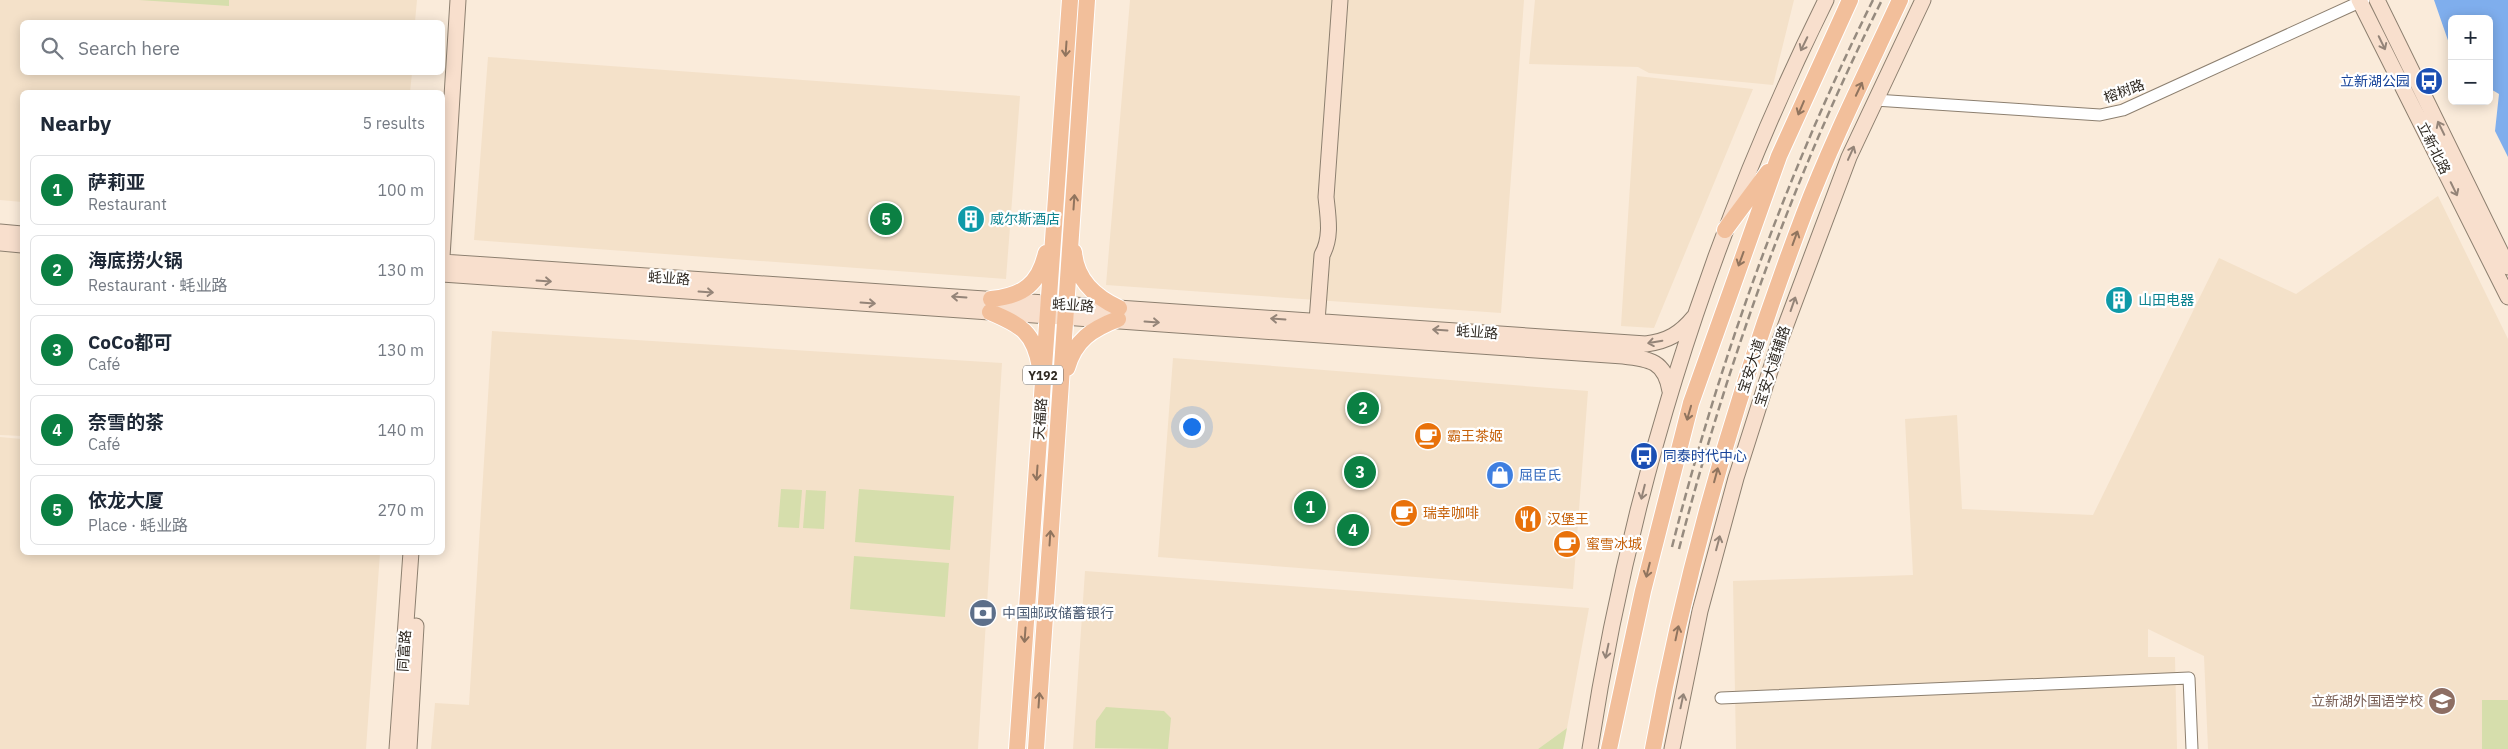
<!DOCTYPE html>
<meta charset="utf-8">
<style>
:root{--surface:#fff;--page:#f2f2f3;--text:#1f2937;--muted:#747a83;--line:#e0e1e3;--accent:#0b8043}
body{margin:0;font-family:"IBM Plex Sans","Noto Sans SC",sans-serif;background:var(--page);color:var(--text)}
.controls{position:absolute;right:15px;top:15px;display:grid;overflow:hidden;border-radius:8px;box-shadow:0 2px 12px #0003}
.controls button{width:45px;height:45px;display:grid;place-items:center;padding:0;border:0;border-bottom:1px solid var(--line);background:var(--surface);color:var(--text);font:25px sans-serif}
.you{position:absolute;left:1191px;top:426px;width:18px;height:18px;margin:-12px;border:4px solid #fff;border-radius:50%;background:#1a73e8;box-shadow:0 0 0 8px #1a73e833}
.badge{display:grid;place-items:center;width:32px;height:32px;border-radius:50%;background:var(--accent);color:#fff;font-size:16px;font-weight:700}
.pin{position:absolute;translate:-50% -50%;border:2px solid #fff;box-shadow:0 1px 5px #0006}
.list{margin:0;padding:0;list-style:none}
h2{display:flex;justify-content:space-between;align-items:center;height:65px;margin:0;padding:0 20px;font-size:21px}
h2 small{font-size:16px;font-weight:400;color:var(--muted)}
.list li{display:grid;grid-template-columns:32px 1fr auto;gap:15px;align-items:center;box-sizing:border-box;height:70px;margin:0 10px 10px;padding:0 10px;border:1px solid var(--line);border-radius:8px}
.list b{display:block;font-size:19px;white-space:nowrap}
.list p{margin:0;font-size:16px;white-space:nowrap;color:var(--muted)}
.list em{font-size:16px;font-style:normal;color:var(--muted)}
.icon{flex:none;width:28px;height:28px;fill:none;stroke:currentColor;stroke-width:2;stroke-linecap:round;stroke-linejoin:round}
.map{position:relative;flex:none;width:2508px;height:749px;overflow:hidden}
.search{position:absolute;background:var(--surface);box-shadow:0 2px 12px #0003;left:20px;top:20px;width:425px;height:55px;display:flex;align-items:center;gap:12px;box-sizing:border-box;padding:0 18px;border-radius:8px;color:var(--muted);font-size:19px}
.panel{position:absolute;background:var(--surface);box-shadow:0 2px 12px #0003;left:20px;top:90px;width:425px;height:465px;border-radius:8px}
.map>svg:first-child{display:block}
</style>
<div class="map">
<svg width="2508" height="749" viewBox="0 0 2508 749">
<rect width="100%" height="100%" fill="#faebda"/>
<path fill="#f4e1c9" d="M0 0H417L415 22H22V72L412 73 410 92H22V202L0 200Z
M1130 0H1524L1501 313 1106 285Z
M1535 0H1794L1773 85 1649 73 1638 67 1529 64Z
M488 57 1020 96 1006 279 474 240Z
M1637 76 1753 89 1654 328 1621 326Z
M2438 196 2508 339V749H2208L2204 656 2148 629V657H2175L2177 749H1736L1733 581 1913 575 1905 419 1957 415 1962 509 2093 515 2219 258 2296 294Z
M0 251 22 252V436L0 435Z
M492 331 1002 363 978 749H431L435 703 469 705Z
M1173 358 1588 391 1573 589 1158 557Z
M0 437 22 439V552L380 553 366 749H0Z
M1085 571 1589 608 1567 728 1538 749H1073Z"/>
<path fill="#d6deac" d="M139 0H229V6Z
M781 489 802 490 799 528 778 527Z
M859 489 954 496 950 550 855 542Z
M806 490 826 491 824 529 803 528Z
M854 556 949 563 945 617 850 609Z
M2482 700H2508V749H2482Z
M1106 707 1164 711 1171 718 1168 749 1095 748 1096 721Z
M1567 728 1563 749H1538Z"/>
<path fill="#7faeed" d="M2434 0H2508V157L2495 131 2499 94 2489 88V19H2452V52Z"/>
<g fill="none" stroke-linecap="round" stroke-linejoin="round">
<g stroke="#8c7f6f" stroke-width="13">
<path id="street" d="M1875 100 2100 115 2123 110 2364 0
M1721 698 2189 678 2192 749"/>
</g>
<g stroke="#8c7f6f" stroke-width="17">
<path id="secondary" d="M2359 0 2508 297
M2377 0 2508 267
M0 232 22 234
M0 243 22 245
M442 257 458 0
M442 262 1646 344C1668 341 1680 334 1694 317
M442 274 1623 356C1650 359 1665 361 1670 391
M1317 321 1322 255C1332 237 1328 217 1326 197L1340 0
M397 749 411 552
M409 749 416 626
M1590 749C1630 489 1709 236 1826 0
M1672 749 1700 611 1736 478 1778 346 1849 157 1923 0"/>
</g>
<g stroke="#fff" stroke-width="18">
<path id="primary" d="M1725 230 1768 172
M1074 252C1076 280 1095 297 1119 308
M991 299C1023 296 1039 284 1046 253
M990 312C1021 325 1034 332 1040 367
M1067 368C1075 340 1092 329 1118 319
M1017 749 1070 0
M1036 749 1087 0
M1609 749 1643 591 1691 403 1779 156 1850 0
M1653 749C1686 566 1738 388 1804 214 1832 141 1867 71 1900 0"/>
</g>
<use href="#street" stroke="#fff" stroke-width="11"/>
<use href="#secondary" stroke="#f8dfcd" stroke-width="15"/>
<use href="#primary" stroke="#f2bf9b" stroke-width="16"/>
<path stroke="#968b7f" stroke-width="2.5" stroke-dasharray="8 4" stroke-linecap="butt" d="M1672 547C1720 358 1786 175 1873 0
M1679 549C1728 360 1794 175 1882 0"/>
</g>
<defs><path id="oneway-shaft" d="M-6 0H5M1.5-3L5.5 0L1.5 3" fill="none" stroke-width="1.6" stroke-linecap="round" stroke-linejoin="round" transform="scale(1.25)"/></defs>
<g stroke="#948478">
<use href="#oneway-shaft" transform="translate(2382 43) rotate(64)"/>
<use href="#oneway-shaft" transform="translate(1804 44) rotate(116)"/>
<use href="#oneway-shaft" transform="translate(2441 128) rotate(-116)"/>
<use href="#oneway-shaft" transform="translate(1851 153) rotate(-66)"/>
<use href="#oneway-shaft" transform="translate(2454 189) rotate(64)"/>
<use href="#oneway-shaft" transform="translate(544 281) rotate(4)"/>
<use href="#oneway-shaft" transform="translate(706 292) rotate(4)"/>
<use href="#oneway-shaft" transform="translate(959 297) rotate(-176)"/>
<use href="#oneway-shaft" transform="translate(868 303) rotate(4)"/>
<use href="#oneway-shaft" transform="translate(1793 304) rotate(-71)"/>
<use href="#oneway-shaft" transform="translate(1278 319) rotate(-176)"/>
<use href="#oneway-shaft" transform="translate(1152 322) rotate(4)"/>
<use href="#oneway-shaft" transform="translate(1440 330) rotate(-176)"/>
<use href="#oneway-shaft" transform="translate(1655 342) rotate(170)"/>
<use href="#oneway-shaft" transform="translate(1643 492) rotate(104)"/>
<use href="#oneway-shaft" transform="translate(1718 543) rotate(-75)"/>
<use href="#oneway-shaft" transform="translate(1607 651) rotate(102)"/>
<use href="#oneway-shaft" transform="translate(1682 701) rotate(-78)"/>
</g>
<g stroke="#90745e">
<use href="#oneway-shaft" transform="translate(1066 49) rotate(94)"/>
<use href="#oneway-shaft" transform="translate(1859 89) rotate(-65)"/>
<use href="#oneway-shaft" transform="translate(1801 108) rotate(113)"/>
<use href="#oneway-shaft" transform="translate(1074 202) rotate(-86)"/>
<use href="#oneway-shaft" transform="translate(1795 238) rotate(-70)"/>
<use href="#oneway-shaft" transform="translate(1741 259) rotate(110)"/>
<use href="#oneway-shaft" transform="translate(1689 413) rotate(106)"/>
<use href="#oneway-shaft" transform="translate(1037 473) rotate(94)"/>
<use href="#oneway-shaft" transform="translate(1716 475) rotate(-75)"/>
<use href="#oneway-shaft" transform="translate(1050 538) rotate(-86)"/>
<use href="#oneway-shaft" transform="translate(1648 570) rotate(104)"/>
<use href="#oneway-shaft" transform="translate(1677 633) rotate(-78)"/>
<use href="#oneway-shaft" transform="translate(1025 635) rotate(94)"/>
<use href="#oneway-shaft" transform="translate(1039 700) rotate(-86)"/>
</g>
<defs>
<g id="bus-disc" transform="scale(1.4375)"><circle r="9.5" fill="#1a4fb4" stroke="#fff"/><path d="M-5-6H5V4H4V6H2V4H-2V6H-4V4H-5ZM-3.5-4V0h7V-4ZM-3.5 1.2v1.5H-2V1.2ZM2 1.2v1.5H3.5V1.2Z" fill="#fff"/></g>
<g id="building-disc" transform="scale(1.4375)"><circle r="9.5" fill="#0f9aa8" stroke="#fff"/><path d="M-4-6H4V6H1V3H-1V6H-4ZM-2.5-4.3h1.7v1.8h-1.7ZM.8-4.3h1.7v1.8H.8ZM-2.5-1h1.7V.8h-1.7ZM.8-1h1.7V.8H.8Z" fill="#fff"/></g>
<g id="cafe-disc" transform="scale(1.4375)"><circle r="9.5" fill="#e8710a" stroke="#fff"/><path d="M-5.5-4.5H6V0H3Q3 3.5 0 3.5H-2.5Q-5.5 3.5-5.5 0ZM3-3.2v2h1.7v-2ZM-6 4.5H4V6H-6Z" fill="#fff"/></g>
<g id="shop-disc" transform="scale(1.4375)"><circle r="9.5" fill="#3f7fe0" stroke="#fff"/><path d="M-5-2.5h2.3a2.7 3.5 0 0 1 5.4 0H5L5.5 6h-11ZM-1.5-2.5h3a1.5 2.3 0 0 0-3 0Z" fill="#fff"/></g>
<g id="restaurant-disc" transform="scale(1.4375)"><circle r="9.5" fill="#e8710a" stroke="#fff"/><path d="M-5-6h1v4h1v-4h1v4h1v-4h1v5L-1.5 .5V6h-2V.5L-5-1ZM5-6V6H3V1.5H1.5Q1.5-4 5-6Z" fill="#fff"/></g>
<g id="bank-disc" transform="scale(1.4375)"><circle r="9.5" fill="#5c6f8a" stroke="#fff"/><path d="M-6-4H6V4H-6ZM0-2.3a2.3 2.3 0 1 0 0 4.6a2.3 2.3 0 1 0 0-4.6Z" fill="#fff"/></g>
<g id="school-disc" transform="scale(1.4375)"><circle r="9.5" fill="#8d6e63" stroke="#fff"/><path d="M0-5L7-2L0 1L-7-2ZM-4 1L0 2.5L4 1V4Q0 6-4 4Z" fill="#fff"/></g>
</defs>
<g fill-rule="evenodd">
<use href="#bus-disc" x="2429" y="81"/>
<use href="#building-disc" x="971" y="219"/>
<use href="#building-disc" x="2119" y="300"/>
<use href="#cafe-disc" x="1428" y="436"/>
<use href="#bus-disc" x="1644" y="456"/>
<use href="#shop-disc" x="1500" y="475"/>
<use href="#cafe-disc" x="1404" y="513"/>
<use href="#restaurant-disc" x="1528" y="519"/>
<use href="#cafe-disc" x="1567" y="544"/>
<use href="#bank-disc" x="983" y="613"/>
<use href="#school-disc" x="2442" y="701"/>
</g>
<g text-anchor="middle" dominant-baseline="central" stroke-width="4.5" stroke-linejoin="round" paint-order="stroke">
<rect fill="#fff" stroke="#6d6964" stroke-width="1" x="1023" y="365.5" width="40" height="19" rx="4"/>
<g font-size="12" font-weight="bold" fill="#2f2922">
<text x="1043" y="375">Y192</text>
</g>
<g font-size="14" fill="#164399" stroke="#fff" text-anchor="end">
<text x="2410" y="81">立新湖公园</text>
<text x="1663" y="456" text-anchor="start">同泰时代中心</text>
</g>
<g font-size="14" fill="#2f2922" stroke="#fff">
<text transform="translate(2124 91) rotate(-20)">榕树路</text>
<text transform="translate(2434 148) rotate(64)">立新北路</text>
<text transform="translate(669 278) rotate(4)">蚝业路</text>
<text transform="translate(1073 305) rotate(4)">蚝业路</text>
<text transform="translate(1477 332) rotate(4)">蚝业路</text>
<text transform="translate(1751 366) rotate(-72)">宝安大道</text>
<text transform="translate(1772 366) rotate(-72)">宝安大道辅路</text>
<text transform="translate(1040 419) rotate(-86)">天福路</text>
<text transform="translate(404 651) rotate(-86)">同富路</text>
</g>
<g font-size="14" fill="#0d838f" stroke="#fff" text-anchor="start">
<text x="990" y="219">威尔斯酒店</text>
<text x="2138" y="300">山田电器</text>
</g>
<g font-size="14" fill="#c56008" stroke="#fff" text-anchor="start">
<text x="1447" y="436">霸王茶姬</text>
<text x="1423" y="513">瑞幸咖啡</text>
<text x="1547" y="519">汉堡王</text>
<text x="1586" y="544">蜜雪冰城</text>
</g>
<g font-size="14" fill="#366cbe" stroke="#fff" text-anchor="start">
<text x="1519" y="475">屈臣氏</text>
</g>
<g font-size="14" fill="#4e5e75" stroke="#fff" text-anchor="start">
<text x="1002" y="613">中国邮政储蓄银行</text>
</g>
<g font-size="14" fill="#785e54" stroke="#fff" text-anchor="end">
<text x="2423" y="701">立新湖外国语学校</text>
</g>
</g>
</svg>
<div class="controls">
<button>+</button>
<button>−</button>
</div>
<div class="you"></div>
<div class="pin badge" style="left:1310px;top:507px">1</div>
<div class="pin badge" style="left:1363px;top:408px">2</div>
<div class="pin badge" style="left:1360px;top:472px">3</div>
<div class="pin badge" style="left:1353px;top:530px">4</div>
<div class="pin badge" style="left:886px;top:219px">5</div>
<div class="search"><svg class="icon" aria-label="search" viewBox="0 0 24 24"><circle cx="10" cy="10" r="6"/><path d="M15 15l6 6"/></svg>Search here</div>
<section class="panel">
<h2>Nearby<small>5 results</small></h2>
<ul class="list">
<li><span class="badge">1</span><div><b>萨莉亚</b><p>Restaurant</p></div><em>100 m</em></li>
<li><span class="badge">2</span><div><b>海底捞火锅</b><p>Restaurant · 蚝业路</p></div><em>130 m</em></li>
<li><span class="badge">3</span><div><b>CoCo都可</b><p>Café</p></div><em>130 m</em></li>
<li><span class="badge">4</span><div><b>奈雪的茶</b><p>Café</p></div><em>140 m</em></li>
<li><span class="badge">5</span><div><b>依龙大厦</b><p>Place · 蚝业路</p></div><em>270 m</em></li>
</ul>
</section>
</div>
